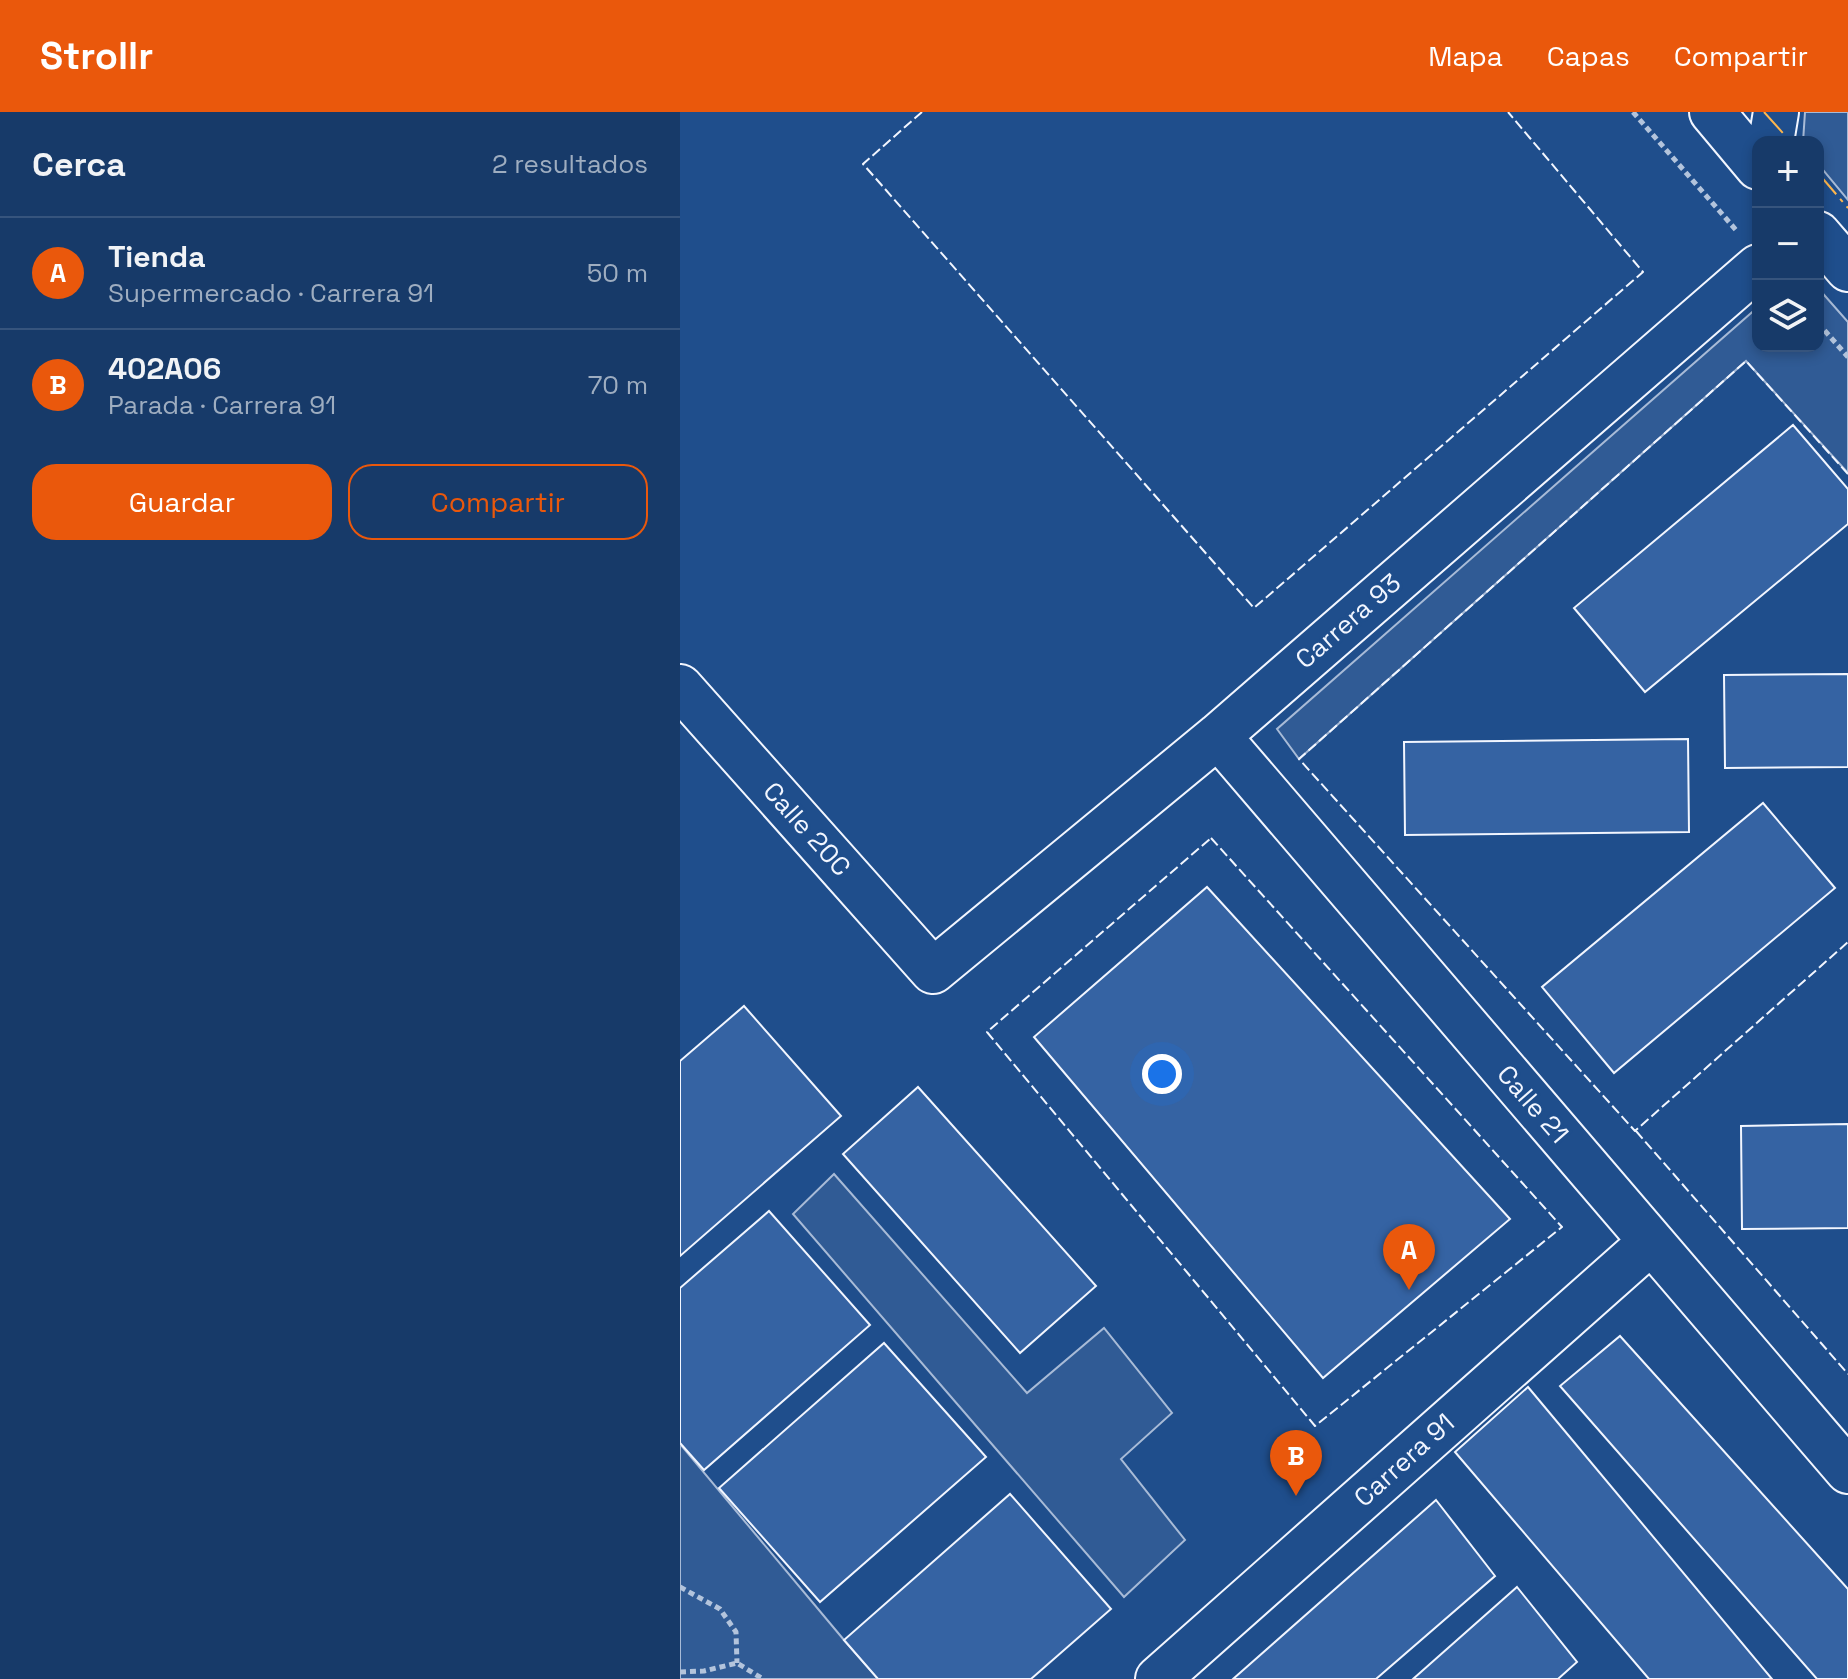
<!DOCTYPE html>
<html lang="es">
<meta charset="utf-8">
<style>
:root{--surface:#173a69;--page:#20416f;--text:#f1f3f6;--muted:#9eadc0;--line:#36547d;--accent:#ea580c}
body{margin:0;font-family:"Space Grotesk",sans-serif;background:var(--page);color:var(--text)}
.controls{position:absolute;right:24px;top:24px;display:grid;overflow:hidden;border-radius:16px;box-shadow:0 4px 12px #0003}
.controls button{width:72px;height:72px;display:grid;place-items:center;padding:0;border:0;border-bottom:2px solid var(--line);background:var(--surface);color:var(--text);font:40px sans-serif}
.you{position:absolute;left:482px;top:962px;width:28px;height:28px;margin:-20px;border:6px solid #fff;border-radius:50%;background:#1a73e8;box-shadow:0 0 0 12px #1a73e833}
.badge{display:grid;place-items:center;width:52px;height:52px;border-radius:50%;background:var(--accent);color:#fff;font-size:26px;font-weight:700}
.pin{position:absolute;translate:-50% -66px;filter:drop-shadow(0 2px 4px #0008)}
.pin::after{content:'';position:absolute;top:42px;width:28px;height:24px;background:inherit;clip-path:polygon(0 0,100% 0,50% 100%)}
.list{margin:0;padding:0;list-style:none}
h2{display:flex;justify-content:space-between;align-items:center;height:104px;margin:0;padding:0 32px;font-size:34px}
h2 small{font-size:26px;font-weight:400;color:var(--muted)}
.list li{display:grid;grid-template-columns:52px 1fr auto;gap:24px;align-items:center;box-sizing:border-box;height:112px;padding:0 32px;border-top:2px solid var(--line)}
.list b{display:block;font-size:30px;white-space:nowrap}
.list p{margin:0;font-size:26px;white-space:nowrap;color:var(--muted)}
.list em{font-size:26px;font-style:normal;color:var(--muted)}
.actions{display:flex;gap:16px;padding:24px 32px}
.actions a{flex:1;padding:18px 0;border:2px solid var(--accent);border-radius:24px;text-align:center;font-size:28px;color:var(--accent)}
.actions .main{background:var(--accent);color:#fff}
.icon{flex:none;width:44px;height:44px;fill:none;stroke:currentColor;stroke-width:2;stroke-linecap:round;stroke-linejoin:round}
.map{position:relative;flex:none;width:1168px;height:1567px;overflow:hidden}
header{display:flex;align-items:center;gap:48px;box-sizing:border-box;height:112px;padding:0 40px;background:var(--accent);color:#fff}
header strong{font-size:38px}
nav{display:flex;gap:44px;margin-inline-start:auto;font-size:28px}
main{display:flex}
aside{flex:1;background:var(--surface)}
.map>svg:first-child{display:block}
</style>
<header>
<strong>Strollr</strong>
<nav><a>Mapa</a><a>Capas</a><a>Compartir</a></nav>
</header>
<main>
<aside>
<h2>Cerca<small>2 resultados</small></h2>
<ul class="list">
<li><span class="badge">A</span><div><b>Tienda</b><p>Supermercado · Carrera 91</p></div><em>50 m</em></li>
<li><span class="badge">B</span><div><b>402A06</b><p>Parada · Carrera 91</p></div><em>70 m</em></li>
</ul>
<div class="actions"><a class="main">Guardar</a><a>Compartir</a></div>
</aside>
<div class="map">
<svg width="1168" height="1567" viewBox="0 0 1168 1567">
<rect width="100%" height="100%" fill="#1f4e8c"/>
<path fill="#305b95" stroke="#a8bbd7" stroke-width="2" d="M1125 0H1168V88L1138 52V30H1123Z
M1138 176 1168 210V361L1066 249 619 647 597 617 1078 195V234H1138Z
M154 1062 347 1281 424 1216 492 1301 441 1347 505 1428 444 1485 113 1102Z
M0 1332 164 1528 198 1567H0Z"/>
<path fill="#3563a3" stroke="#f2f6ff" stroke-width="2" d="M1113 313 1168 377V412L965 580 894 496Z
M1168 562V655L1045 656 1044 563Z
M1008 627 1009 720 725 723 724 630Z
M1083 691 1155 776 934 961 862 875Z
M527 775 830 1107 643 1266 354 925Z
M64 894 161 1004 0 1144V949Z
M238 975 416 1174 340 1241 163 1042Z
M1168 1012V1116L1062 1117 1061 1014Z
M89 1099 190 1213 24 1358 0 1331V1176Z
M940 1224 1168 1477V1567H1137L880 1274Z
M204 1231 306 1345 140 1490 39 1376Z
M848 1275 1092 1567H969L775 1340Z
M330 1382 431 1497 351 1567H198L164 1528Z
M756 1388 815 1464 696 1567H553Z
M837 1475 897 1550 878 1567H733Z"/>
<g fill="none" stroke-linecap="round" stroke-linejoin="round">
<g stroke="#f2f6ff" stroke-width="48">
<path id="minor" d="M0 575 253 859 538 624 1078 155
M538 624 1168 1359
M478 1567 971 1130"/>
</g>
<g stroke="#f2f6ff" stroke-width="48">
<path id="major" d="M1032 0 1078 55
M1091 30 1096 0
M1138 122 1168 157"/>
</g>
<path stroke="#b3c4dc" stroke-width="5" stroke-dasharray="6 4" stroke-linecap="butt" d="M953 0 1056 118
M1138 211 1168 245
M0 1475 40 1497 56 1520 57 1551
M0 1560 24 1559 57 1551 83 1567"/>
<use href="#minor" stroke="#1f4e8c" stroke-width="44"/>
<use href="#major" stroke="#1f4e8c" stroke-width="44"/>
<path stroke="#f2f6ff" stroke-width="2" stroke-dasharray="10 4" stroke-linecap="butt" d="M242 0 183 52 574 496 963 160 828 0
M1168 362 1066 249 619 647 955 1019 1168 830
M531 726 882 1115 635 1314 307 920Z
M956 1019 1168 1262"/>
<path stroke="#ffb74d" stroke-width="2" stroke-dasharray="28 6 4 6" stroke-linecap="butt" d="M1084 0 1111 30
M1138 61 1168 96"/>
</g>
<g text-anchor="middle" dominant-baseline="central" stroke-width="6" stroke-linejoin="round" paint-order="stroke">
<g font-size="26" fill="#f2f6ff" stroke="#1f4e8c">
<text transform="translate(668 509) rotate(-41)">Carrera 93</text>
<text transform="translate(127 717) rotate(48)">Calle 20C</text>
<text transform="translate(853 992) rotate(49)">Calle 21</text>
<text transform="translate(724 1348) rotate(-42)">Carrera 91</text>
</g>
</g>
</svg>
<div class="controls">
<button>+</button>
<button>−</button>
<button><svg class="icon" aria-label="layers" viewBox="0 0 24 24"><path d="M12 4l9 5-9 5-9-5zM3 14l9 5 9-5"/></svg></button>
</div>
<div class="you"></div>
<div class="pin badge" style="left:729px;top:1178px">A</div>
<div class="pin badge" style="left:616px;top:1384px">B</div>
</div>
</main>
